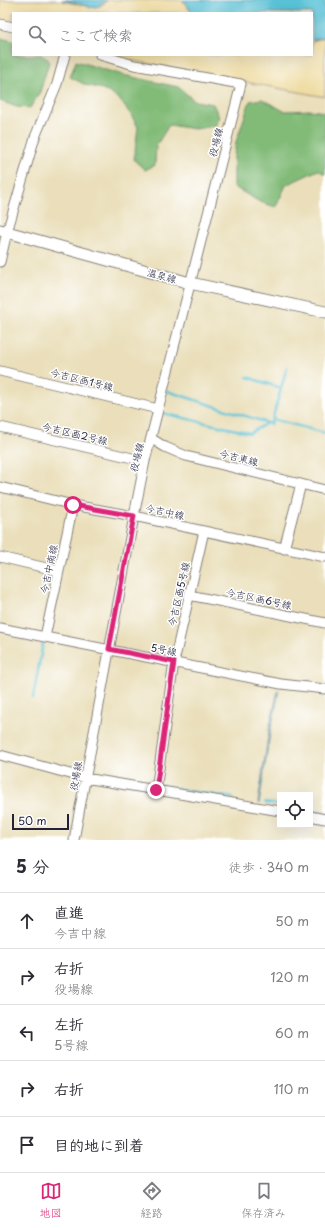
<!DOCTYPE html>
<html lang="ja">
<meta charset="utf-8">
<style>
:root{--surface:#fff;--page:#f7f7f7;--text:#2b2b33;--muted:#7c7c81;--line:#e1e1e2;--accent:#db2777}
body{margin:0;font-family:"Playpen Sans","Klee One",sans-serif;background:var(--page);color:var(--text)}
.controls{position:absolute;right:12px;bottom:12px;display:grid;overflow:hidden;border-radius:0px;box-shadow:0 4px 16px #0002}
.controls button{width:36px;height:36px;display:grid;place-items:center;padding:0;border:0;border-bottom:1px solid var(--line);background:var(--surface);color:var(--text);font:20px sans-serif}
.scale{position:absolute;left:12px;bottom:10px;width:57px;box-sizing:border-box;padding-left:4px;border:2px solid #22223b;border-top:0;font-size:11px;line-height:14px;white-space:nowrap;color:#22223b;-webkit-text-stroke:3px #fff;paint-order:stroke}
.stop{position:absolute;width:12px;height:12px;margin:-9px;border:3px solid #db2777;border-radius:50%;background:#fff}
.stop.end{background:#db2777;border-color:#fff;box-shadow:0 1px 4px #0008}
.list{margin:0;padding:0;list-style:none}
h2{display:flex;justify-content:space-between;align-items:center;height:52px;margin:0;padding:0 16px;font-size:17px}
h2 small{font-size:13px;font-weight:400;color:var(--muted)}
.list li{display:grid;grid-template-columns:26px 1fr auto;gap:12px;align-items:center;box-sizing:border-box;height:56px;padding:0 16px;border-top:1px solid var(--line)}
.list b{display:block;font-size:15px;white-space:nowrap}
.list p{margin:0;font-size:13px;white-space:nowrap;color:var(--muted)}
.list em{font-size:13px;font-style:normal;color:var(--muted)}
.icon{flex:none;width:22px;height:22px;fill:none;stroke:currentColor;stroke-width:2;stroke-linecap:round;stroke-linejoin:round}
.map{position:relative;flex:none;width:325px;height:840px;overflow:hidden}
.search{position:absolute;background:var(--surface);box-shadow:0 4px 16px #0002;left:12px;right:12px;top:12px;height:44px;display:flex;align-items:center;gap:10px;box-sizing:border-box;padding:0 14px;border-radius:0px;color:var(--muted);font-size:15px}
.sheet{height:332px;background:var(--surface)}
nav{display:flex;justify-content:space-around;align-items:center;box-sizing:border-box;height:56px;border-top:1px solid var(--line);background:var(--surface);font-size:11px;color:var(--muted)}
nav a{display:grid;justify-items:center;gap:2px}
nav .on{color:var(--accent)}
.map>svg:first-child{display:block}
</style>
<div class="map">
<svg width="325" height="840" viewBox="0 0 325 840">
<rect width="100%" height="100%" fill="#fff"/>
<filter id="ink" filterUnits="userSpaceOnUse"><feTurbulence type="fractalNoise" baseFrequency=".025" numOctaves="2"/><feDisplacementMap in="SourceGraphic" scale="8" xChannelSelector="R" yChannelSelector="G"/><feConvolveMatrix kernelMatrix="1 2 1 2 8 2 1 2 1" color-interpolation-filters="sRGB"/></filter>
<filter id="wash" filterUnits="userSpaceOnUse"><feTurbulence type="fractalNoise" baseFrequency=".012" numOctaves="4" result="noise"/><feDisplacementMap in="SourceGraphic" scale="16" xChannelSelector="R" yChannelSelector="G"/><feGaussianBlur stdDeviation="0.9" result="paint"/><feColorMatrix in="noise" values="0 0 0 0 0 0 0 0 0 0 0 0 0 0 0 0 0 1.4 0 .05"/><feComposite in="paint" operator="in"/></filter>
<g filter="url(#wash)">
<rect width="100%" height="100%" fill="#eadfba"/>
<path fill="#82bb78" stroke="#526e5a" d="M0 38 13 41V55H41L48 59 49 62 40 92 30 108 17 107 0 101Z
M76 61 123 75 178 87 195 101 213 104 219 117 215 126 195 129 169 125 156 146 155 165 145 170 134 160 138 127 131 115 119 99 103 89 86 85 70 77Z
M262 99 284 111 311 110 325 112V174L318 170 286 185 276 207 260 202 234 187V156L236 142 250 101Z"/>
<path fill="#eeda9e" stroke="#887e6c" d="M0 0H57L89 7V8L101 6 108 0H182L192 13H13V24L0 21Z
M325 38V97L129 60 108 55H312V41Z"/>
<path fill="#5ac2d6" stroke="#3e7288" d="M62 0H107L98 6 89 8V6Z
M183 0H325V37L312 40V13H193Z
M278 690 279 691 270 733 259 804 258 803 269 731Z"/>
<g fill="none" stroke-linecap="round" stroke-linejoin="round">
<path stroke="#5ac2d6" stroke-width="2.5" d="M247 377 281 388
M167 391 271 424 287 367
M162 413 250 433 267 423
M272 419 325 433
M33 698 43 643
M160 786 233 798
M265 803 280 805
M310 811 325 813
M120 839 124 840"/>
</g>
</g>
<g filter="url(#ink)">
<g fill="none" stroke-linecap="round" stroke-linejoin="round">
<g stroke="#86807a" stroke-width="11">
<path id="minor" d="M0 24 13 27
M0 262 7 232 35 137 57 84 65 55
M0 371 158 409
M0 427 145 461
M152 439 165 447 186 456 325 490
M0 487 73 505 134 516 325 557
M284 549 301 484
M0 557 59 571
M189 595 325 623
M0 628 281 684 325 689
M45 637 73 505
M0 755 85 778 280 811
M156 790 174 662 204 531
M310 816 325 819
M74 840 134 516 145 461 241 84 134 65 100 55"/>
</g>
<g stroke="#86807a" stroke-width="13">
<path id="tertiary" d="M0 230 190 283 325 312"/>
</g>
<use href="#minor" stroke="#fff" stroke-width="9"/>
<use href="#tertiary" stroke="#fff" stroke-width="11"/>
</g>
</g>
<g fill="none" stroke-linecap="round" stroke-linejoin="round" filter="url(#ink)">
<path stroke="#db2777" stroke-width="5" d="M73 505 134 516 109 649 174 662 156 790"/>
</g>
<g text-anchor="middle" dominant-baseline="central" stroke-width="3" stroke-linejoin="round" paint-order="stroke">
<g font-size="10" fill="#22223b" stroke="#fff">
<text transform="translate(215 142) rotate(-76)">役場線</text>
<text transform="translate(162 275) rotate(15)">温泉線</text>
<text transform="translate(82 379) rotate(14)">今吉区画1号線</text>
<text transform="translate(75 433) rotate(13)">今吉区画2号線</text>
<text transform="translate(136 457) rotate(-76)">役場線</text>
<text transform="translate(239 457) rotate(14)">今吉東線</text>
<text transform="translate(165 511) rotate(12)">今吉中線</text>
<text transform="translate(48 569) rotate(-78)">今吉中南線</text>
<text transform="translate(178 594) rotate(-77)">今吉区画5号線</text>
<text transform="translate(259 598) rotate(12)">今吉区画6号線</text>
<text transform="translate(164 649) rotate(11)">5号線</text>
<text transform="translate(75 776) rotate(-80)">役場線</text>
</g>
</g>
</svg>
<div class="controls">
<button><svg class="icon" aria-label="locate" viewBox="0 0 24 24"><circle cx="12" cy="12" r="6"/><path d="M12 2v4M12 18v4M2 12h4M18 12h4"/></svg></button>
</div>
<div class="scale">50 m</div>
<div class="stop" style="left:73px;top:505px"></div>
<div class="stop end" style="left:156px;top:790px"></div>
<div class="search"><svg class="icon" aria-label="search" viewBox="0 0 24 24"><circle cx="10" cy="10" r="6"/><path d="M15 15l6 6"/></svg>ここで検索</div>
</div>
<section class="sheet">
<h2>5 分<small>徒歩 · 340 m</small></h2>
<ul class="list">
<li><svg class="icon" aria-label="ahead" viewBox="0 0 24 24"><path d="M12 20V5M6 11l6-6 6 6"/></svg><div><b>直進</b><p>今吉中線</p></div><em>50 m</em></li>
<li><svg class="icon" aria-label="right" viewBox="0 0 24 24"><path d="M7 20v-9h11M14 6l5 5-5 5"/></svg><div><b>右折</b><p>役場線</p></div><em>120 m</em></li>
<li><svg class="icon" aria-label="left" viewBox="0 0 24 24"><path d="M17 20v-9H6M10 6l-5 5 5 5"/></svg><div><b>左折</b><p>5号線</p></div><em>60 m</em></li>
<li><svg class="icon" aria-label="right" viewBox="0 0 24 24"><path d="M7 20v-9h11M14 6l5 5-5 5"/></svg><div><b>右折</b></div><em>110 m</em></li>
<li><svg class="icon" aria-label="arrive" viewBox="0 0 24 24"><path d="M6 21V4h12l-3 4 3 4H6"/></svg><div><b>目的地に到着</b></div></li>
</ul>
</section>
<nav>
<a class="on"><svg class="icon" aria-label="map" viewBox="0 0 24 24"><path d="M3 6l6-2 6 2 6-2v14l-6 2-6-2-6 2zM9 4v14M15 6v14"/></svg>地図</a>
<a><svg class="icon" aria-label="directions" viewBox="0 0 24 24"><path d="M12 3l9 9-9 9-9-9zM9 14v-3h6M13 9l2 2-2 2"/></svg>経路</a>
<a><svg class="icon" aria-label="saved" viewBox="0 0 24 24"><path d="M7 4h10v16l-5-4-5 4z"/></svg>保存済み</a>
</nav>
